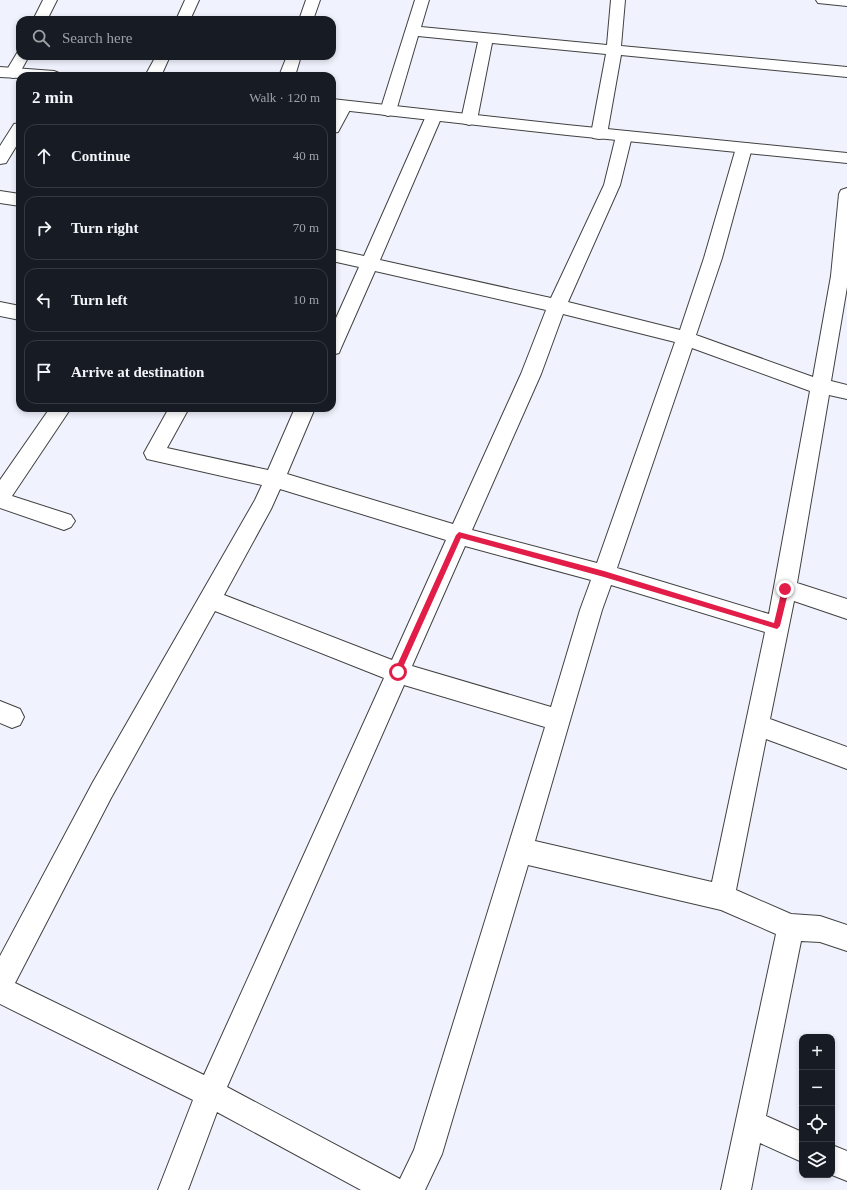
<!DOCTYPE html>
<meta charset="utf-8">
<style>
:root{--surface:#171b24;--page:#20242c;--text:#f1f3f6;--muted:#9ea1a6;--line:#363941}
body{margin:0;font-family:Georgia,serif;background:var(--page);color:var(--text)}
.controls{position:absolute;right:12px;bottom:12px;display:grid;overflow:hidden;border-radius:8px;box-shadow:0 2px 6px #0003}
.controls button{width:36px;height:36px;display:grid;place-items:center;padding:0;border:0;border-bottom:1px solid var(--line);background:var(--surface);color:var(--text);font:20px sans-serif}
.stop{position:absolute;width:12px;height:12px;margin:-9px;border:3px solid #e11d48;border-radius:50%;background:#fff}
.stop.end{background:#e11d48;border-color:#fff;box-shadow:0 1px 4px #0008}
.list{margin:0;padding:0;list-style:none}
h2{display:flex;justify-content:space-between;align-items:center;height:52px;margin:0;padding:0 16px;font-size:17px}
h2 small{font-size:13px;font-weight:400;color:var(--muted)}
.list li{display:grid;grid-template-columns:26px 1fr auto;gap:12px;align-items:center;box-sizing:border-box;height:64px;margin:0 8px 8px;padding:0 8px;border:1px solid var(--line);border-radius:12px}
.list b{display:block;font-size:15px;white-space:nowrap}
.list em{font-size:13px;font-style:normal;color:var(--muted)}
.icon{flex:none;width:22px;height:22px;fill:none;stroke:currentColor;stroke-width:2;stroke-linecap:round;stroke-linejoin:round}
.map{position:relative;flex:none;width:847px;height:1190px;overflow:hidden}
.search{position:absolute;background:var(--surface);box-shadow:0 2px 6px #0003;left:16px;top:16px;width:320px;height:44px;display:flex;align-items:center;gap:10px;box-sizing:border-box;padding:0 14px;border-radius:12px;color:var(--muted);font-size:15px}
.panel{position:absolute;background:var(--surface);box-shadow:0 2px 6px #0003;left:16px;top:72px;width:320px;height:340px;border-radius:12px}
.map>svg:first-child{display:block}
</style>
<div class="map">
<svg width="847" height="1190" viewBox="0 0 847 1190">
<rect width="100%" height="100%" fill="#f0f3fe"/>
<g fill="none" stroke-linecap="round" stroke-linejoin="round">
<g stroke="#414141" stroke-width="2">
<path id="minor" d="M43 0H57L47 20H33Z
M185 0H199L190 20H176Z
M306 0H320L313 20H299Z
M415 0H429L421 27 607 45 611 0H625L621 46 847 67V77L621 55 607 134 605 138 599 139 593 138 591 134 606 54 492 43 477 120 475 123 469 125 463 123 461 120 478 42 418 36 396 111 394 114 388 116 382 114 380 111Z
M816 0H847V6L818 3Z
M20 52V56H29L18 76 13 78 8 76 5 73 17 53Z
M156 56H170L161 76H145Z
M287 56H301L295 76H279Z
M344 101 350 103 352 106 338 132 332 133V114L338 103Z
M434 111 440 113 442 116 380 260 551 298 604 185 616 136 618 132 624 131 630 132 632 136 620 185 568 302 680 330 704 258 736 148 738 144 744 143 750 144 752 148 722 258 696 335 813 377 831 276 839 194 841 190 847 188V287L831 381 847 385V399L829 395 797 583 847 599V619L794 601 770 719 847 747V769L766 739 736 890 791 914 820 916 847 925V951L820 942 801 941 766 1116 802 1132V1162L760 1143 751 1190H721L776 934 721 910 528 865 442 1154 425 1190H361L217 1112 188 1190H158L193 1100 0 1004V956L93 782 255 500 262 485 147 459 144 453 169 408H189L167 448 268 470 295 408H315L287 474 453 524 521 374 546 310 375 271 341 348 339 353 332 355V327L359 267 332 261V249L364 256 426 116 428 113ZM563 314 675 342 597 563 472 530 541 374ZM692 348 810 391 769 614 617 568ZM280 489 446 540 392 660 224 595 271 509ZM465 546 591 580 580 610 551 707 412 666ZM611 585 765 632 712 882 535 841 602 610ZM215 611 384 678 204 1075 15 983 111 798ZM404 685 545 727 414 1150 400 1179 227 1087Z
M20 123V140L6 163 0 164V146L14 124Z
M0 191 20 194V206L0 203Z
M0 302 20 306V320L0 316Z
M50 408H71L12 496 71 515 75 521 71 527 64 530 0 508V480Z
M0 701 20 709 24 717 20 725 12 728 0 723Z
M832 1145 847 1151V1181L832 1175Z"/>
</g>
<g stroke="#414141" stroke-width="2">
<path id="tertiary" d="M0 67 54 71 59 73 62 76H20V78L0 77Z
M332 99 567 125 847 153V163L567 135 332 109Z"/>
</g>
<use href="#minor" fill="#fff" fill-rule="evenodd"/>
<use href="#tertiary" fill="#fff" fill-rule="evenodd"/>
</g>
<path fill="#e11d48" d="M459 532 604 571 774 623 782 589 785 586 789 589 780 626 777 629 604 577 461 538 400 674H395L394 672 456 535Z"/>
</svg>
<div class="controls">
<button>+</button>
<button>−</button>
<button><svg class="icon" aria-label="locate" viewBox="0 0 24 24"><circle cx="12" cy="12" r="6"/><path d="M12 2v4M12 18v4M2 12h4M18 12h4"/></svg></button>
<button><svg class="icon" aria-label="layers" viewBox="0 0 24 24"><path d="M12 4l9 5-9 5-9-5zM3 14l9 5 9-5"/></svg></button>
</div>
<div class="stop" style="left:398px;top:672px"></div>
<div class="stop end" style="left:785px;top:589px"></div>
<div class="search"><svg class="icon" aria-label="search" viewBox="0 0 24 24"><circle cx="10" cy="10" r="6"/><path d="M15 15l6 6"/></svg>Search here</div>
<section class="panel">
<h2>2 min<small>Walk · 120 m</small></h2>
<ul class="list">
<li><svg class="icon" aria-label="ahead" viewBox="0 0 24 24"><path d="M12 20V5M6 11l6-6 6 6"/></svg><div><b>Continue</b></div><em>40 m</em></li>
<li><svg class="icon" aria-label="right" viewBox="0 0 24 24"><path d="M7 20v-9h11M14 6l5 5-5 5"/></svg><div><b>Turn right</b></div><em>70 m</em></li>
<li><svg class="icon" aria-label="left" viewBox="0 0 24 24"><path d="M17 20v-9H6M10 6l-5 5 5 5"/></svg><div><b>Turn left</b></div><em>10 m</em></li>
<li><svg class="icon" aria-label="arrive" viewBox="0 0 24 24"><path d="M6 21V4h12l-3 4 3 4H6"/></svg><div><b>Arrive at destination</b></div></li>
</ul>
</section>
</div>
